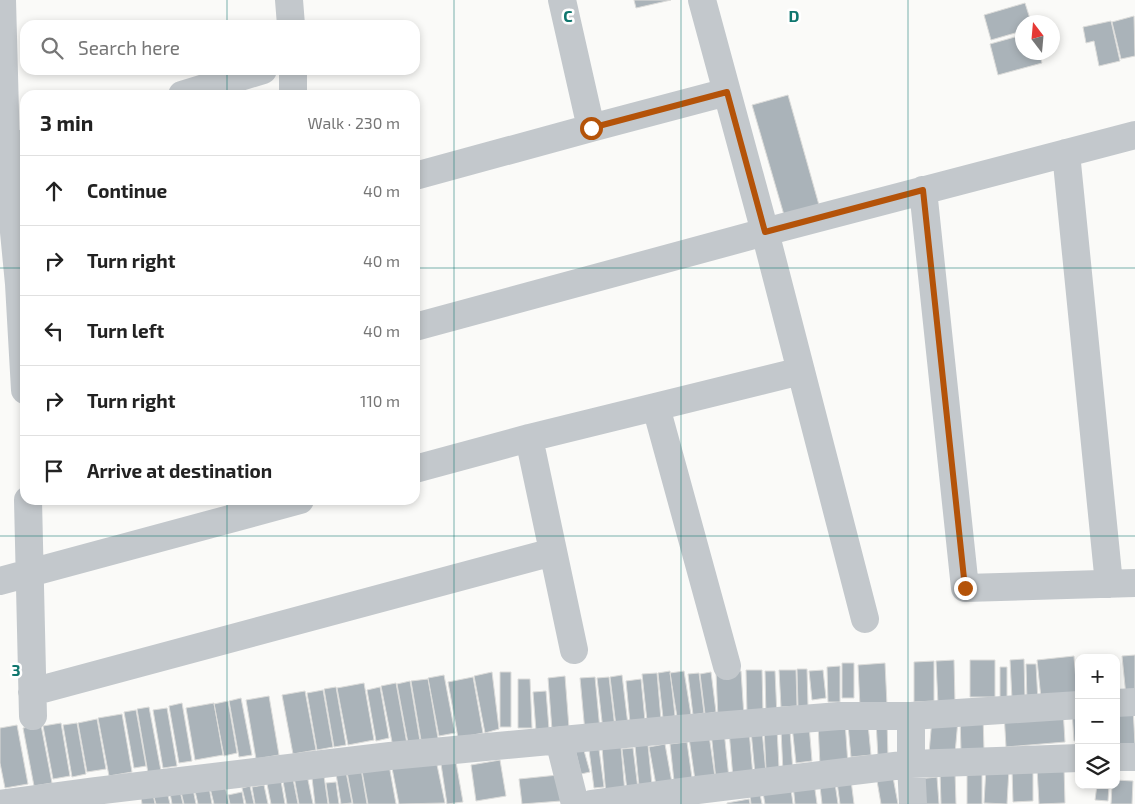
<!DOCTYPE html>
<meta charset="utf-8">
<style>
:root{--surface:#fff;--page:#f2f2f2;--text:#222;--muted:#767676;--line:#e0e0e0}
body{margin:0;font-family:"Exo 2",sans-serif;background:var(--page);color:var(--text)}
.controls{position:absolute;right:15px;bottom:15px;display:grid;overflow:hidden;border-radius:10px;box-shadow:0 2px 8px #0003}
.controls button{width:45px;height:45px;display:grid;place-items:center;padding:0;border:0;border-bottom:1px solid var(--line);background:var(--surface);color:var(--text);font:25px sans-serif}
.compass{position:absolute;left:1015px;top:15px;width:45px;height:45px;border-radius:50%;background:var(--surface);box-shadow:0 2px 8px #0003;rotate:344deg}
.stop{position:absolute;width:15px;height:15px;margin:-11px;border:4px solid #b45309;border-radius:50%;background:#fff}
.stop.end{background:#b45309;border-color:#fff;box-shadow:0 1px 5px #0008}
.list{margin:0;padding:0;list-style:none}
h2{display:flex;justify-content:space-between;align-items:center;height:65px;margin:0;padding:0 20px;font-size:21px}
h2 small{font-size:16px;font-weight:400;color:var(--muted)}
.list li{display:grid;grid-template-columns:32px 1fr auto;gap:15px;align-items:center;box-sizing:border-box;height:70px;padding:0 20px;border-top:1px solid var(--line)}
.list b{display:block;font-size:19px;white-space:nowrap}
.list em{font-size:16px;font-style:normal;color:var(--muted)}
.icon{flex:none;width:28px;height:28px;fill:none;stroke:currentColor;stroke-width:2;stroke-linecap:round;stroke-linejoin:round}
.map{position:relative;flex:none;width:1135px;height:804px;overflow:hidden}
.search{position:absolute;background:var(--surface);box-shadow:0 2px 8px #0003;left:20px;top:20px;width:400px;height:55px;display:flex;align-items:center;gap:12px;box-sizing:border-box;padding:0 18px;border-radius:15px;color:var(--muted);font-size:19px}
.panel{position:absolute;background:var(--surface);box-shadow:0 2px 8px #0003;left:20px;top:90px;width:400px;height:415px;border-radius:15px}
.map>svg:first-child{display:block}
</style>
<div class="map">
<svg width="1135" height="804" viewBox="0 0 1135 804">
<rect width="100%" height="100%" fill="#fafaf8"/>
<path fill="#aab3b9" stroke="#dcdcda" d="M634 0H671L636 8Z
M1025 3 1031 22H1022V31L991 40 984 15Z
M1134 16 1135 56 1121 59 1112 22Z
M1111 21 1120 61 1099 66 1094 41 1086 43 1083 27Z
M1022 35V52H1039L1042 63 998 75 990 44Z
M788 95 819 205 784 215 752 105Z
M1135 655V695L1126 696 1122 656Z
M1074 656 1077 694 1041 698 1037 660Z
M1024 659 1025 699H1012L1010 660Z
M954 660 955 703 938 704 936 661Z
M970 660H995V697H970Z
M934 661V701L914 702V662Z
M842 663H854V698H842Z
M885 663 887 705 860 707 858 665Z
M1026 664H1036L1038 702H1027Z
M840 666V702H828L827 667Z
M1000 667H1007V697H1000Z
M797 669H807L808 706 798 707Z
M746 670H762L763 713H747Z
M779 670H796L797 706 781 707Z
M823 670 826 698 812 700 809 671Z
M670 671 675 716 663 718 658 673Z
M684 671 691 715 677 717 670 673Z
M741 671 744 717 718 719 716 672Z
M765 671H775L777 717H766Z
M492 672 499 729 485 733 474 676Z
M500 672H511V727H500Z
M711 672 716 712 705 714 700 674Z
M657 673 661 720 647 721 642 674Z
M699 673 704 713 693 715 688 674Z
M444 675 455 733 439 736 428 678Z
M622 675 628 725 616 726 610 677Z
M565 676 569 728 552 730 548 678Z
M473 677 483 733 458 738 448 682Z
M595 677 600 730 585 732 580 678Z
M609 677 615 728 603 730 597 678Z
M428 679 439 744 422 746 411 681Z
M518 679H530L532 728H518Z
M641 679 645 721 630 723 626 681Z
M410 681 420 741 408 743 397 684Z
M364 683 374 740 348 745 337 688Z
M396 683 407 744 393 747 381 686Z
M336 687 346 745 334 747 324 689Z
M380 687 389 738 376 741 367 690Z
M323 690 333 747 317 750 307 693Z
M305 691 316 750 293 754 282 695Z
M546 691 549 729 536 731 533 692Z
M269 696 279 755 256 759 246 700Z
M241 698 252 755 239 757 229 701Z
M228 701 237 753 224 756 214 704Z
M182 703 192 761 179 763 169 706Z
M214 703 223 755 195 760 186 708Z
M149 707 161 771 148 773 137 709Z
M1133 707 1135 744 1116 745V708Z
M167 708 177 766 163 768 153 710Z
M1063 709 1065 742 1006 747 1004 713Z
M1079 709V741H1074L1072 710Z
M136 710 146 766 134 768 124 712Z
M122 714 132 772 109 776 98 718Z
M983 715 984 750 961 751 960 716Z
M97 719 106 769 87 772 78 723Z
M932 719 958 720 955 754 929 753Z
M845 721 848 765 820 766 818 723Z
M876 721H887L888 757 878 758Z
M61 723 70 776 53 779 43 726Z
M77 723 86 774 72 777 63 725Z
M868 724 871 755 851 757 848 725Z
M17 725 28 784 5 788 0 763V728Z
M41 725 52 783 34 786 23 728Z
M809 725 812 761 796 763 792 726Z
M777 728 779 768 766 769 764 729Z
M749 730 753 776 733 778 729 731Z
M762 730 766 773 755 774 751 731Z
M781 730H790L793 772H783Z
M724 731 729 778 716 780 711 732Z
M709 735 715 777 695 780 689 738Z
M687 742 692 778 674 781 670 744Z
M665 744 672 783 656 785 649 747Z
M648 745 652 785 639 786 635 746Z
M583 747 590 772 581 774 575 749Z
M621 747 625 793 606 795 602 748Z
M633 748 638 789 627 790 622 749Z
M599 749 604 787 594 788 589 750Z
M436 760 445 803 399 804 392 768Z
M500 760 506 796 476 801 471 765Z
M456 762 463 802 447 804 441 764Z
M389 765 396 804H368L362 771Z
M967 766 982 767V804H967Z
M1064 767 1065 803 1039 804 1037 768Z
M986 768 1009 769 1007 804 984 803Z
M1033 768V801L1013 802 1012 769Z
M361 769 367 804H353L347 772Z
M955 771 956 804H941L940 772Z
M346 772 352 803 341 804 336 774Z
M850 772 854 804H840L836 775Z
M892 772 898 804H881L876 775Z
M307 775 313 804H299L294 777Z
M558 775 561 801 522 804 519 779Z
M324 776 328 804H315L312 778Z
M834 776 838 804H822L819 778Z
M937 777 939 804H920L918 779Z
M293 779 298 804H287L283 781Z
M1116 780 1133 781 1132 804H1111L1112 785H1116Z
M281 781 285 804H271L267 784Z
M336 782 339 804H329L326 783Z
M814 782 817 804H795L793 785Z
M225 785 229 804H214L210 788Z
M264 785 268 804H255L252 787Z
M1097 785H1109L1108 801 1095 800Z
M250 786 254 804H246L242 788Z
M209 787 212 804H198L195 791Z
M193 789 196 804H184L181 792Z
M791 789 793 804H765L763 793Z
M167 791 170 804H156L153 794Z
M180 791 183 804H172L170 793Z
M242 792 244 804H230L228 795Z
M153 794 155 804H142L141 797Z
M760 794 762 804H751L750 796Z
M749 799 750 804H727V803Z"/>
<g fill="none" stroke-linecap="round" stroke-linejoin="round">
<path stroke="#c3c8cc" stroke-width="28" d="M2 0 6 149 25 143
M289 0 291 25
M562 0 591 128 727 92
M702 0 765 232 865 619
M182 95 263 70
M293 95V70
M6 149 19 284 25 390
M1066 153 1109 584
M415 176 591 128
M923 190 965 588 1135 583
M415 327 765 232 1135 135
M656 407 727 666
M529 438 574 650
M415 469 529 438 801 371
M28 500 33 716
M0 581 300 500
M32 692 553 552
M1116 703 1135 702
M911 716V764L913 804
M559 740 575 804
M1116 757H1135
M0 804 95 791 390 756 679 729 839 716H911L1079 705
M592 804 697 790 911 764 1079 758"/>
</g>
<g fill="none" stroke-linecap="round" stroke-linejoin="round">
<path stroke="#b45309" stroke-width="6" d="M591 128 727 92 765 232 923 190 965 588"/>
</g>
<path fill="none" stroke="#0f766e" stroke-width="1" stroke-opacity="0.55" d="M227 0V25M454 0V804M681 0V804M908 0V804M227 70V95M0 268H25M415 268H1135M227 500V804M0 536H1135"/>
<g font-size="16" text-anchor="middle" font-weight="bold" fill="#0f766e" stroke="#fff" stroke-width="5" stroke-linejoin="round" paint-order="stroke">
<text x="568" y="22">C</text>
<text x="794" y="22">D</text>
<text x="16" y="676">3</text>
</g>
</svg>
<div class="controls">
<button>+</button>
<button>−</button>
<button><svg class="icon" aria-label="layers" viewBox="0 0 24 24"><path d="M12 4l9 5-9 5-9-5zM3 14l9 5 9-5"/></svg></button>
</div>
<svg class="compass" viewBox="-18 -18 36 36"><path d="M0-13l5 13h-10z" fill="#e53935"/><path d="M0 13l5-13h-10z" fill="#767676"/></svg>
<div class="stop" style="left:591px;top:128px"></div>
<div class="stop end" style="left:965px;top:588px"></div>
<div class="search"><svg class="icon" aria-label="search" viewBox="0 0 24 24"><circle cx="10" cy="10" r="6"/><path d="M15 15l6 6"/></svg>Search here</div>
<section class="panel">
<h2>3 min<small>Walk · 230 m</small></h2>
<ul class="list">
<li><svg class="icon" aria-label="ahead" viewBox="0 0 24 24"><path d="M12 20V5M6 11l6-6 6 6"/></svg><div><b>Continue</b></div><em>40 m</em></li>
<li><svg class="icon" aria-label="right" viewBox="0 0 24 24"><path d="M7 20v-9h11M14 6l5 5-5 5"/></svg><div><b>Turn right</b></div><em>40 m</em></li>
<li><svg class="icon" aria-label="left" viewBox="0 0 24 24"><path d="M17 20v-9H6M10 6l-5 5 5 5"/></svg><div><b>Turn left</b></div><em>40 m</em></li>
<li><svg class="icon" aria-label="right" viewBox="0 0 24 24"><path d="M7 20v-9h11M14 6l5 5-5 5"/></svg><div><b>Turn right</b></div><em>110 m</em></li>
<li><svg class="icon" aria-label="arrive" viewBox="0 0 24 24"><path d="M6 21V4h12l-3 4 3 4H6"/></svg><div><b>Arrive at destination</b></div></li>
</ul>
</section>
</div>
